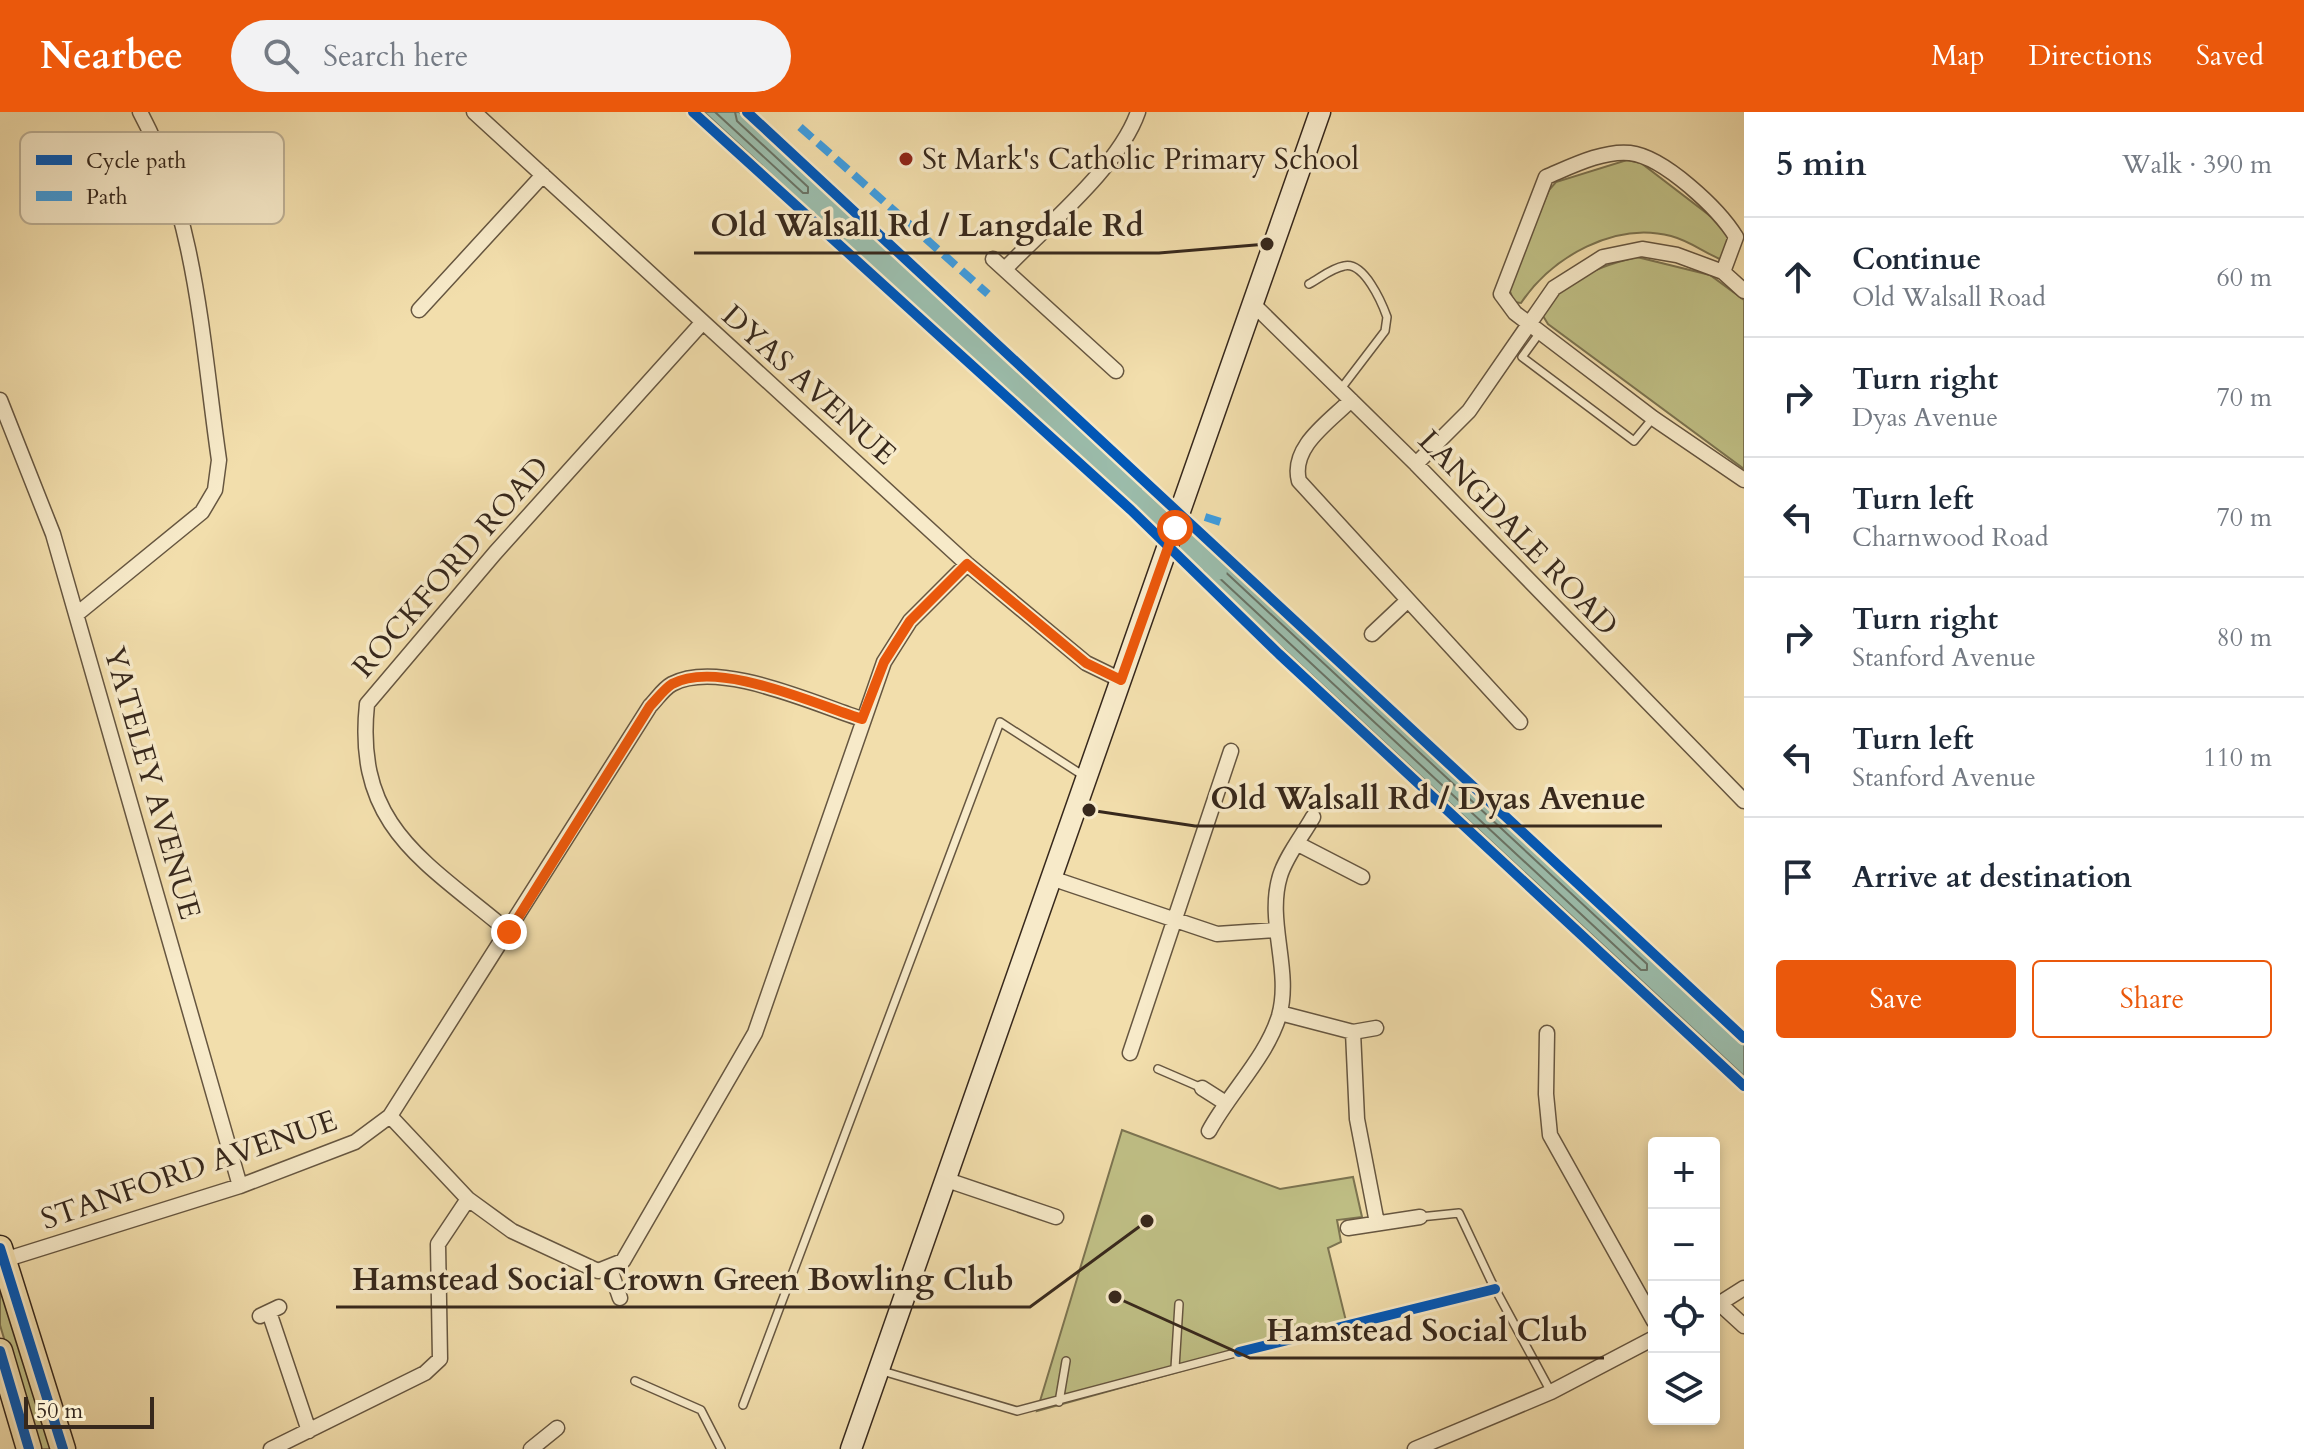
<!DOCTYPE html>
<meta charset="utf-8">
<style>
:root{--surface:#fff;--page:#f2f2f3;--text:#1f2937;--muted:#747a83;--line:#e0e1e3;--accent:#ea580c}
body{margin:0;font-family:Cardo,serif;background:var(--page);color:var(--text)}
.controls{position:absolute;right:24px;bottom:24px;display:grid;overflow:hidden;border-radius:8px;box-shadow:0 4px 12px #0003}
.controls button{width:72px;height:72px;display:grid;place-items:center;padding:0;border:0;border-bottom:2px solid var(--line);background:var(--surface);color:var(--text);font:40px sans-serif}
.scale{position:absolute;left:24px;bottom:20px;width:130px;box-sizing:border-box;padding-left:8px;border:4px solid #37281c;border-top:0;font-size:22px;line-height:28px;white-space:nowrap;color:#37281c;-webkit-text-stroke:6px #f7eac9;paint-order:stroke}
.stop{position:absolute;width:24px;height:24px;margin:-18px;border:6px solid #ea580c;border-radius:50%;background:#fff}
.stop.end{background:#ea580c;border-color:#fff;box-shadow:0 2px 8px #0008}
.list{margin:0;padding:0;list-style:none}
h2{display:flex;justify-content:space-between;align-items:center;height:104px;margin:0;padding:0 32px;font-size:34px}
h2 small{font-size:26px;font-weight:400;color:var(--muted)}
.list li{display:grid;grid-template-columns:52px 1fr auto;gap:24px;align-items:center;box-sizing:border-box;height:120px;padding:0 32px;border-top:2px solid var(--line)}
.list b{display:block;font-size:30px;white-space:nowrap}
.list p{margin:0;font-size:26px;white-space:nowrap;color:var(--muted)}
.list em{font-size:26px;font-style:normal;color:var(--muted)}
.actions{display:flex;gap:16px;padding:24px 32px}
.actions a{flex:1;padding:18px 0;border:2px solid var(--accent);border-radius:8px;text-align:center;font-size:28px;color:var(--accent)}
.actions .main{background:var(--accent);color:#fff}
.icon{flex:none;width:44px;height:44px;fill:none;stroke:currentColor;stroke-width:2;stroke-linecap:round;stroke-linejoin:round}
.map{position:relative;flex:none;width:1744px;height:1337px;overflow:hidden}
header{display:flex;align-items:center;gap:48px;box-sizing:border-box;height:112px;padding:0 40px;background:var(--accent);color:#fff}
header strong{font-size:38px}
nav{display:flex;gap:44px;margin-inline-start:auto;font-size:28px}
.search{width:560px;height:72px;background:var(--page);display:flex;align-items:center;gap:20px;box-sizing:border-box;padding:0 28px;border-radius:44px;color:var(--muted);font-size:30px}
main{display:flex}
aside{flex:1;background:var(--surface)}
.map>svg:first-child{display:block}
</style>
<header>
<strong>Nearbee</strong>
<div class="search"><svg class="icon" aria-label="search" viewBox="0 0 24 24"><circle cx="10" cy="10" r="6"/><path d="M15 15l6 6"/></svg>Search here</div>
<nav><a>Map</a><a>Directions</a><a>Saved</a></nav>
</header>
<main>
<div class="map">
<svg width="1744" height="1337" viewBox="0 0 1744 1337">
<rect width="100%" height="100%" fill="#f2deac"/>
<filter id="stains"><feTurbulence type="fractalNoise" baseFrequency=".0025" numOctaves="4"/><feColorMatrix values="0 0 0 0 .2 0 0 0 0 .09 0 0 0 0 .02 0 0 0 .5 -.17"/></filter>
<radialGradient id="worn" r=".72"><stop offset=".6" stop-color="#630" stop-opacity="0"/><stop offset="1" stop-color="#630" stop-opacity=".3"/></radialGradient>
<path fill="#c0c086" stroke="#7c7451" stroke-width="2" d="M1627 48 1641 51 1722 113 1730 124 1722 148C1705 141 1690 129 1671 124 1615 109 1552 145 1521 191L1514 190 1508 174 1549 78 1556 70Z
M1637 145 1710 163 1744 188V357L1548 212 1543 204C1557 169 1603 153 1637 145Z
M1122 1018 1280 1077 1353 1065 1362 1105 1337 1108 1341 1130 1328 1136 1346 1209 1257 1238 1037 1299Z
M0 1165 51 1337H37L0 1213Z"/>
<path fill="#9bbcab" stroke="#738172" stroke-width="2" d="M704 0H739L1142 373 1139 386 1127 391Z
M1202 444 1221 445 1744 932V964L1205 464Z"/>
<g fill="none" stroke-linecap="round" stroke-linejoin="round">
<path stroke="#697264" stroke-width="2" d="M715 0 803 81H808V75L737 9 735 0
M1219 454 1647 852V858H1641L1214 461 1213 455Z"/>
<path stroke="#9bbcab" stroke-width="18" d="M1122 371 1218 459"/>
<g stroke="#665640" stroke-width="10">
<path id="service" d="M1309 172C1320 166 1332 156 1344 154 1364 149 1382 191 1387 205L1385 219 1340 278
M1541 219 1522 245 1634 329 1653 306
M1158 957 1202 976
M1420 1105 1459 1101 1492 1171 1551 1280
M1175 1256 1179 1192
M879 1258 1017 1299 1239 1240
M635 1269 701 1298 721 1337
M1059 1290 1066 1249
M743 1293 1000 610 1084 664"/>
</g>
<g stroke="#665640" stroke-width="17">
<path id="minor" d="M474 0 967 452 1086 551 1121 568
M993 147 1116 259
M1005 157C1046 114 1119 55 1138 0
M1723 160 1736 125C1719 97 1664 45 1630 41 1603 38 1570 55 1546 65L1501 182 1515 201 1653 306 1744 368
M1253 192 1416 352 1744 689
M419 198 543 63
M0 288 53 422 240 1074
M1351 288C1329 310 1290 335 1299 369L1520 610
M1416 352 1469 299 1554 176 1603 145 1642 137 1677 143 1723 160 1744 179
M77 502 202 400 215 378 219 348C202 231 197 106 140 0
M1372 522 1407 489
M1298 732 1362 765
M1051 766 1217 822 1276 818
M509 820C425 749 354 715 367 592L495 441 702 211
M1280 901 1353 920 1376 916
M1353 920 1357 1007 1377 1111
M1547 921 1546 982 1550 1023 1654 1209
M1130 941 1231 639
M1202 976 1224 990
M390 1004 468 1087 512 1119 598 1159 623 1149 755 921 884 550 910 509 967 452
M1209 1019C1230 980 1266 946 1279 904 1292 858 1266 810 1280 764 1286 744 1303 723 1313 705
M947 1068 1056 1105
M1348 1116 1420 1105
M4 1148 240 1074 355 1030 390 1004 650 594C657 587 663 577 672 572 719 547 814 592 862 607
M610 1157 620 1186
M1720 1192 1744 1214
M1714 1195 1744 1176
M269 1200 309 1319
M260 1204 279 1195
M271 1337 425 1261 440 1247 438 1132 468 1087
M531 1337 557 1316
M1415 1337 1551 1280 1654 1226"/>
</g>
<g stroke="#37281c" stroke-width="23">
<path id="secondary" d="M851 1337 1320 0"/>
</g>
<g stroke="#37281c" stroke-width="27">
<path id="trunk" d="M0 1136 63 1337
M0 1239 29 1337"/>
</g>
<use href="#service" stroke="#f7eac9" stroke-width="7"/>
<use href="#minor" stroke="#f7eac9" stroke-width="14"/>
<use href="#secondary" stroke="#f7eac9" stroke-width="20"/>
<use href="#trunk" stroke="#f2deac" stroke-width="24"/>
<path stroke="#3e9cdf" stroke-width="8" stroke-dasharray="16 8" stroke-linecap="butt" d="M800 15 988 182
M1205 405 1224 411"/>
<g stroke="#f7eac9" stroke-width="15">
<path id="cycleway" d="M693 0 1131 398 1279 542 1744 974
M747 0 1744 926
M0 1136 63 1337
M0 1239 29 1337
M1239 1240 1495 1177"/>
</g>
<use href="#cycleway" stroke="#0057b8" stroke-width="10"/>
</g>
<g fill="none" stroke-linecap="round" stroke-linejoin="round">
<path stroke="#ea580c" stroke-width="10" d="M509 820 650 594C657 587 664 577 672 572 718 547 814 592 862 607L884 550 910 509 967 452 1086 551 1121 568 1175 416"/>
</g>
<circle fill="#8f2418" stroke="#f7eac9" stroke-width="3" cx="906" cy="47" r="8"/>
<g text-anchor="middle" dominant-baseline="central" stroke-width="7" stroke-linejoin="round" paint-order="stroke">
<g font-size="30" fill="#37281c" stroke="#f7eac9" text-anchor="start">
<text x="922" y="47">St Mark's Catholic Primary School</text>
</g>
<g font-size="30" fill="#37281c" stroke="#f7eac9">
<text transform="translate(809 273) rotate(42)">DYAS AVENUE</text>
<text transform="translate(1518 421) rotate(46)">LANGDALE ROAD</text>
<text transform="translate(451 455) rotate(-49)">ROCKFORD ROAD</text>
<text transform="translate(152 671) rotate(74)">YATELEY AVENUE</text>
<text transform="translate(189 1058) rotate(-19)">STANFORD AVENUE</text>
</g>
</g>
<rect x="20" y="20" width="264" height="92" rx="12" fill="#f7eac9" stroke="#bdb095" stroke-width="2"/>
<rect x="36" y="43" width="36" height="10" fill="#0057b8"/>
<rect x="36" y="79" width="36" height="10" fill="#3e9cdf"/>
<g font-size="22" fill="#37281c">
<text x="86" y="56">Cycle path</text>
<text x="86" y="92">Path</text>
</g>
<path fill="none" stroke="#37281c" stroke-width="3" d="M1267 132L1159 141H694M1089 698L1195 714H1662M1147 1109L1030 1195H336M1115 1185L1250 1246H1604"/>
<g fill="#37281c" stroke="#f7eac9" stroke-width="3">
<circle cx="1267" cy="132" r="8"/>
<circle cx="1089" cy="698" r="8"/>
<circle cx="1147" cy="1109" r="8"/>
<circle cx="1115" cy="1185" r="8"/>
</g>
<g font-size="32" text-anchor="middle" font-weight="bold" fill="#37281c" stroke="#f7eac9" stroke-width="7" stroke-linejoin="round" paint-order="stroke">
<text x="927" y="124">Old Walsall Rd / Langdale Rd</text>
<text x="1428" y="697">Old Walsall Rd / Dyas Avenue</text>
<text x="683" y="1178">Hamstead Social Crown Green Bowling Club</text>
<text x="1427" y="1229">Hamstead Social Club</text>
</g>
<rect width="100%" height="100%" filter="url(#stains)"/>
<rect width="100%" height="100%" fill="url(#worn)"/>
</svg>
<div class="controls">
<button>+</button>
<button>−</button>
<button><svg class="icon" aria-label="locate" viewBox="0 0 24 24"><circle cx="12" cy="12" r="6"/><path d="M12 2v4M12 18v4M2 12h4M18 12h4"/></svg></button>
<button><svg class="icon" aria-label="layers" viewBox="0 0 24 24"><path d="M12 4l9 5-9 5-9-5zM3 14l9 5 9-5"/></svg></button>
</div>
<div class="scale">50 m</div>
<div class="stop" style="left:1175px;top:416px"></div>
<div class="stop end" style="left:509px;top:820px"></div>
</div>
<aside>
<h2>5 min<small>Walk · 390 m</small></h2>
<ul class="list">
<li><svg class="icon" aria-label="ahead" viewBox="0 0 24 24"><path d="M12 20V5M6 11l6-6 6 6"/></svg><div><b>Continue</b><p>Old Walsall Road</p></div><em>60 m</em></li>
<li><svg class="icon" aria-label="right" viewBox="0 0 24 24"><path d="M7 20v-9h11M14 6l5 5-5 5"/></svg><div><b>Turn right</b><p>Dyas Avenue</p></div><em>70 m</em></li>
<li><svg class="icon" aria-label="left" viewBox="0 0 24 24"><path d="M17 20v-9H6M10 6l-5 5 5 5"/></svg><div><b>Turn left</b><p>Charnwood Road</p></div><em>70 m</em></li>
<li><svg class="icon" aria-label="right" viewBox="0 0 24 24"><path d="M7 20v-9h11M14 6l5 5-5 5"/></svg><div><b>Turn right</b><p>Stanford Avenue</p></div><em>80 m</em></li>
<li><svg class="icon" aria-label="left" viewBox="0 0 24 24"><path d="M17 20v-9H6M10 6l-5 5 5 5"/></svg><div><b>Turn left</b><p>Stanford Avenue</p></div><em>110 m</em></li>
<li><svg class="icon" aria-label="arrive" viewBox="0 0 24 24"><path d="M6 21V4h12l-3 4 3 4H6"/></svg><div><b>Arrive at destination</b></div></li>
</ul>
<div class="actions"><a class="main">Save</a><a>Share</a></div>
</aside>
</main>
